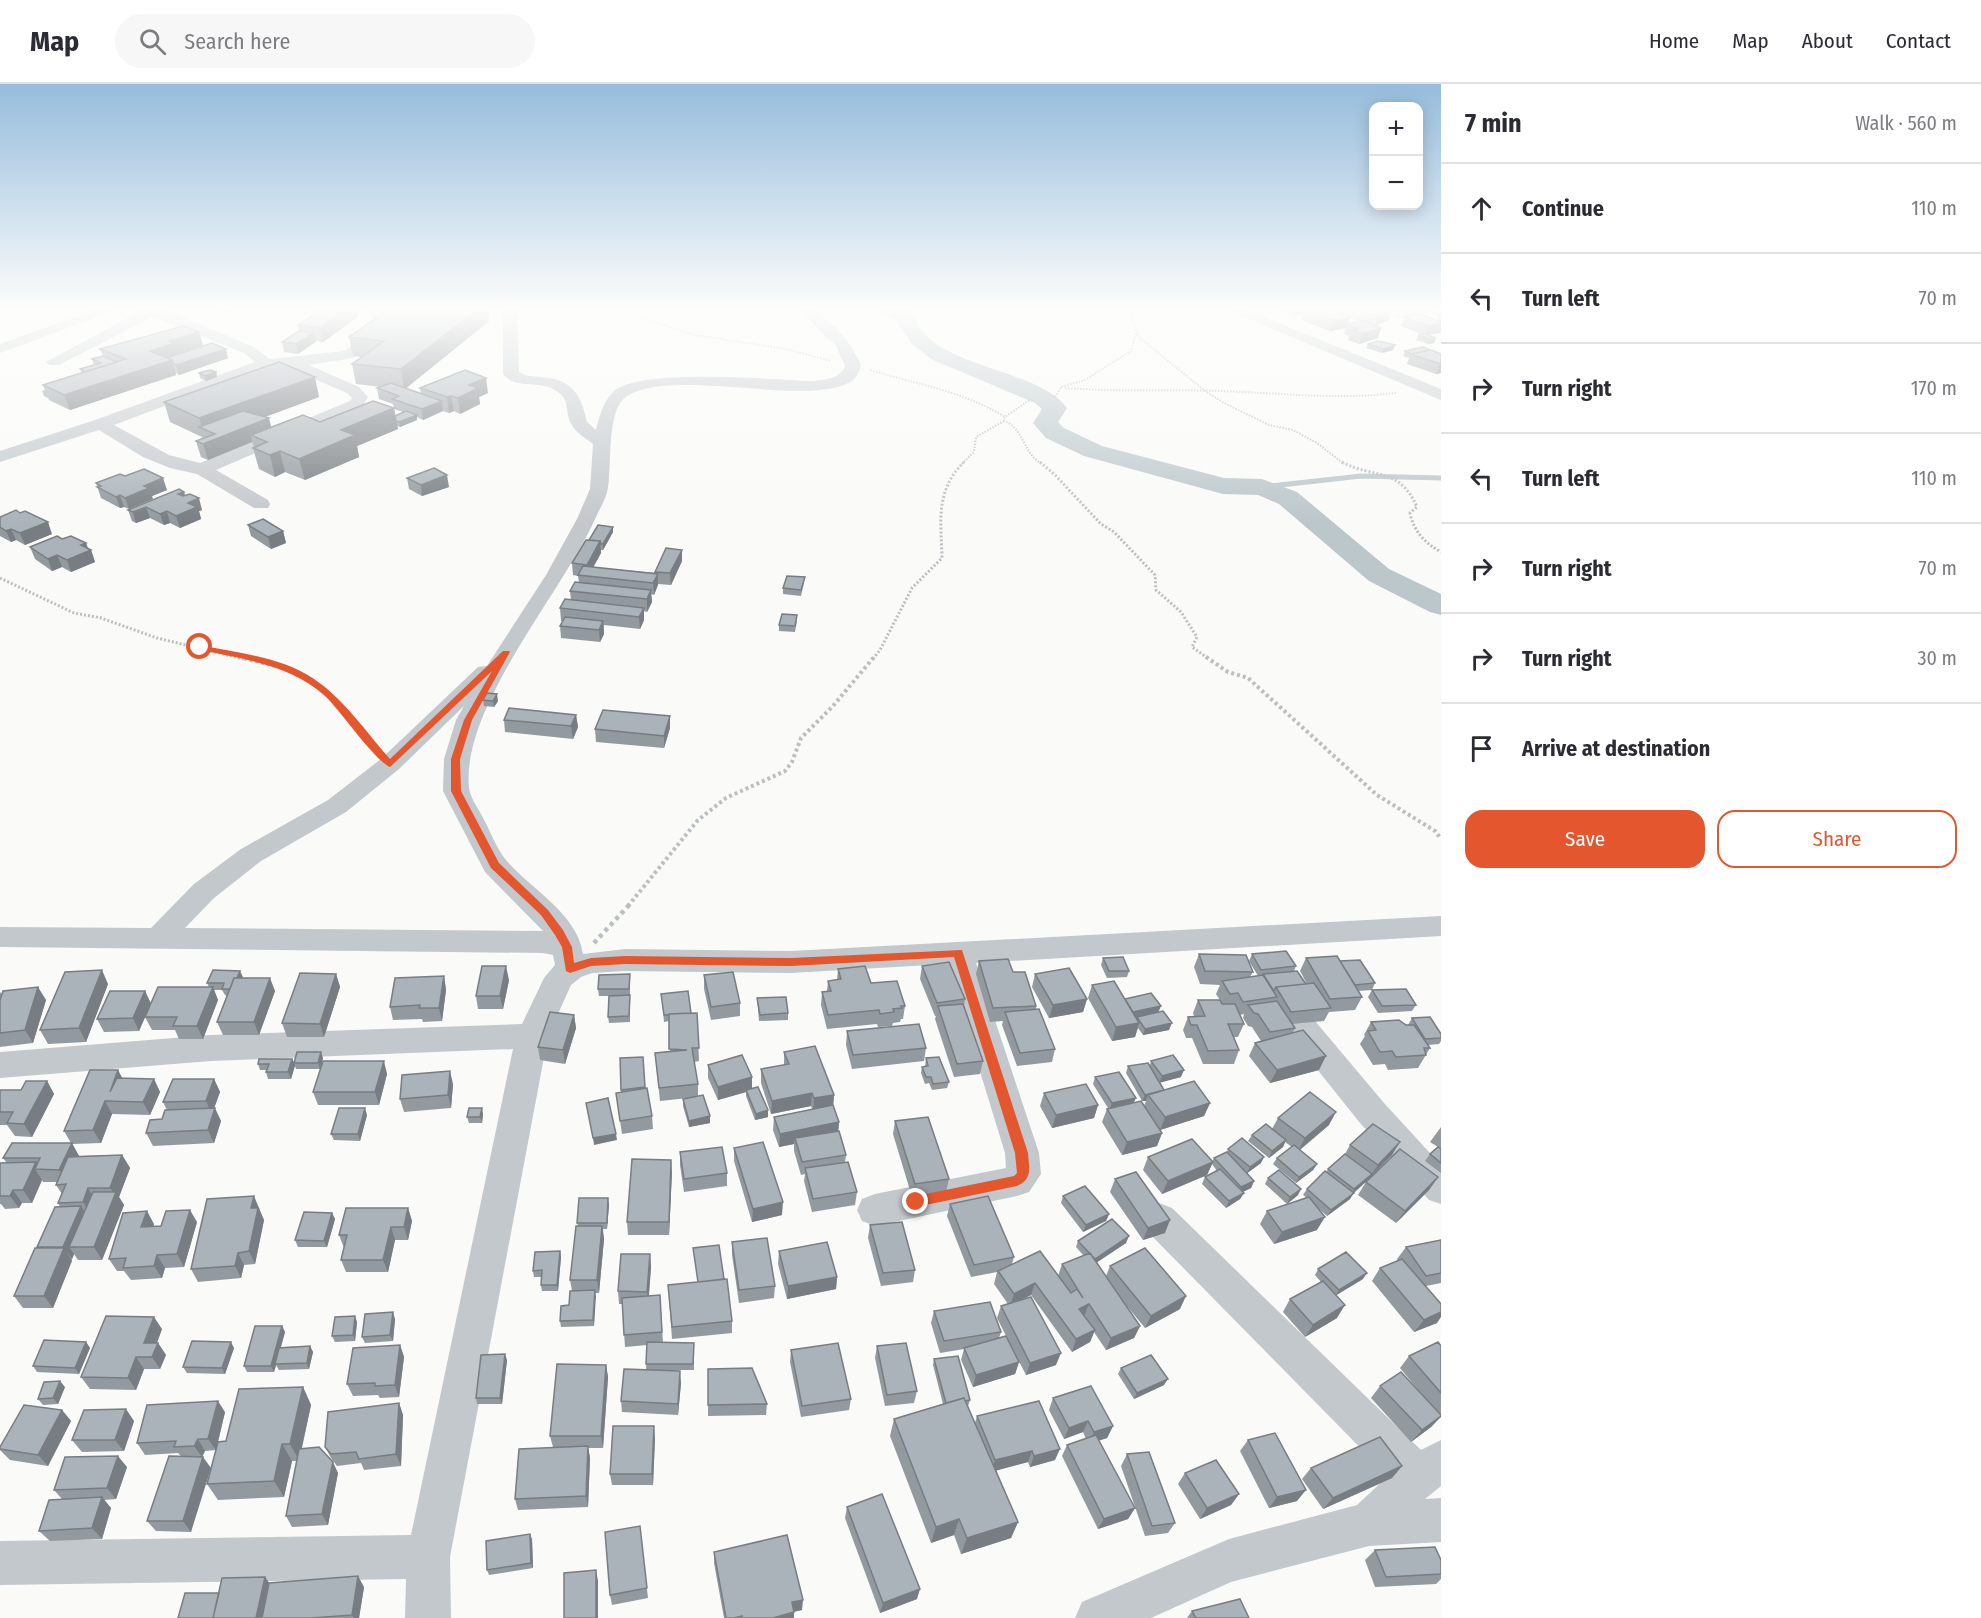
<!DOCTYPE html>
<meta charset="utf-8">
<style>
:root{--surface:#fff;--page:#f7f7f7;--text:#2b2b33;--muted:#7c7c81;--line:#e1e1e2;--accent:#e4572e}
body{margin:0;font-family:"Fira Sans Condensed",sans-serif;background:var(--page);color:var(--text)}
.controls{position:absolute;right:18px;top:18px;display:grid;overflow:hidden;border-radius:12px;box-shadow:0 3px 15px #0003}
.controls button{width:54px;height:54px;display:grid;place-items:center;padding:0;border:0;border-bottom:2px solid var(--line);background:var(--surface);color:var(--text);font:30px sans-serif}
.stop{position:absolute;width:18px;height:18px;margin:-14px;border:4px solid #e4572e;border-radius:50%;background:#fff}
.stop.end{background:#e4572e;border-color:#fff;box-shadow:0 2px 6px #0008}
.list{margin:0;padding:0;list-style:none}
h2{display:flex;justify-content:space-between;align-items:center;height:78px;margin:0;padding:0 24px;font-size:26px}
h2 small{font-size:20px;font-weight:400;color:var(--muted)}
.list li{display:grid;grid-template-columns:39px 1fr auto;gap:18px;align-items:center;box-sizing:border-box;height:90px;padding:0 24px;border-top:2px solid var(--line)}
.list b{display:block;font-size:22px;white-space:nowrap}
.list em{font-size:20px;font-style:normal;color:var(--muted)}
.actions{display:flex;gap:12px;padding:18px 24px}
.actions a{flex:1;padding:14px 0;border:2px solid var(--accent);border-radius:18px;text-align:center;font-size:21px;color:var(--accent)}
.actions .main{background:var(--accent);color:#fff}
.icon{flex:none;width:33px;height:33px;fill:none;stroke:currentColor;stroke-width:2;stroke-linecap:round;stroke-linejoin:round}
.map{position:relative;flex:none;width:1441px;height:1534px;overflow:hidden}
header{display:flex;align-items:center;gap:36px;box-sizing:border-box;height:84px;padding:0 30px;background:var(--surface);border-bottom:2px solid var(--line)}
header strong{font-size:28px}
nav{display:flex;gap:33px;margin-inline-start:auto;font-size:21px}
.search{width:420px;height:54px;background:var(--page);display:flex;align-items:center;gap:15px;box-sizing:border-box;padding:0 21px;border-radius:33px;color:var(--muted);font-size:22px}
main{display:flex}
aside{flex:1;background:var(--surface)}
.map>svg:first-child{display:block}
</style>
<header>
<strong>Map</strong>
<div class="search"><svg class="icon" aria-label="search" viewBox="0 0 24 24"><circle cx="10" cy="10" r="6"/><path d="M15 15l6 6"/></svg>Search here</div>
<nav><a>Home</a><a>Map</a><a>About</a><a>Contact</a></nav>
</header>
<main>
<div class="map">
<svg width="1441" height="1534" viewBox="0 0 1441 1534">
<rect width="100%" height="100%" fill="#fafaf8"/>
<g fill="none" stroke-linecap="round" stroke-linejoin="round">
<path stroke="#bbc7cb" stroke-width="5" d="M1262 403 1361 392 1441 394"/>
<path fill="#bbc7cb" fill-rule="evenodd" d="M877 225 910 227C915 234 919 243 925 250 955 284 1043 289 1067 324L1058 338 1064 344 1102 362 1224 394 1262 395 1297 408 1389 485 1441 510V531L1430 528 1369 497 1279 420 1258 411 1223 410 1084 372 1046 354 1033 339 1042 325 1035 319 931 275 911 259 895 235 880 229Z"/>
<path stroke="#bbbfc2" stroke-width="2" stroke-dasharray="1.5 1.5" stroke-linecap="butt" d="M23 225 48 231
M598 225 639 233 695 251 787 265 831 277
M1131 225 1136 249 1140 254 1205 307 1224 319 1269 341 1293 346 1317 359 1344 380
M870 286C916 300 963 307 1005 333
M1065 304C1117 308 1169 305 1221 307 1280 309 1338 316 1396 309
M962 380 974 368 976 353 1004 337
M1041 380C1038 377 1033 374 1031 370 1022 358 1019 342 1004 337L1005 333 1028 317 1056 312 1061 303 1085 296 1131 267 1136 249"/>
<path stroke="#bbbfc2" stroke-width="3" stroke-dasharray="2 2" stroke-linecap="butt" d="M1040 378 1055 391 1101 440 1114 448 1155 491 1156 506 1181 528 1197 553 1192 563 1209 575
M1342 378C1373 395 1399 382 1417 423L1410 429C1414 448 1425 459 1441 468
M0 494 74 529 101 534 157 554 244 575
M873 575 880 566 912 504 942 474C941 437 935 407 964 378"/>
<path stroke="#bbbfc2" stroke-width="4" stroke-dasharray="3 3" stroke-linecap="butt" d="M238 573 293 586 328 610 377 666
M1206 573 1228 588 1248 594 1377 711 1435 747 1441 755
M628 822 698 736 726 714 785 687 792 678 801 654 833 622 874 573"/>
<path stroke="#bbbfc2" stroke-width="4.5" stroke-dasharray="4 4" stroke-linecap="butt" d="M594 859 630 820"/>
<path fill="#c3c8cc" fill-rule="evenodd" d="M97 225H119L0 269V260Z
M144 225H163L254 263 270 275 344 267 380 240 364 225H380L395 239 389 249 353 274 309 281 359 303 368 313 362 323 216 386 268 416 270 420 268 424H254L197 390 170 384 143 373 99 346 0 378V367L95 336 255 278 244 269 152 233 59 281H49L46 278ZM265 284H289L347 309 352 314 350 317 200 379 169 371 114 341Z
M503 225H517L519 288C526 293 533 292 541 293 572 295 581 310 587 338L596 346C599 333 603 318 613 308 637 283 776 296 814 297 827 295 840 295 845 282L836 262 798 225H814C833 241 853 258 861 282 859 286 858 291 855 294 822 327 676 282 627 312 606 325 612 381 608 403 607 413 600 424 596 433 562 510 461 622 469 704 470 713 478 724 482 732 490 746 496 764 506 776 530 805 577 829 583 870L625 865 791 867 1441 832V852L976 879 1039 1069 1041 1090 1029 1108 1017 1112 875 1142 862 1137 857 1126 862 1115 875 1110 1006 1084 1005 1069 947 880 791 889 625 887 592 889 581 893 571 901 548 952 450 1473 451 1534H405L406 1495 0 1501V1457L411 1451 513 965 211 977 0 994V968L211 951 522 940 544 894 555 881 553 871 543 869 0 863V843L151 844 194 800 241 765 328 716 381 675 478 583 487 582 546 491 577 435 590 405 593 360C587 355 576 349 572 341 563 328 573 315 553 305 537 296 516 306 503 290ZM464 622 456 636 444 675 443 707 485 788 543 847 185 844 214 814 261 777 346 728 399 685Z
M1225 225H1245L1441 305V316Z
M1407 225H1434L1432 228 1401 235 1394 231 1396 228Z
M1304 934 1315 937 1384 1019 1441 1081V1120L1429 1116 1360 1039 1293 955 1288 946 1293 937Z
M1159 1119 1172 1124 1421 1366 1441 1356V1402L1425 1415 1441 1414V1458L1369 1462 1231 1498 1151 1534H1075L1082 1518 1229 1455 1357 1421 1388 1392 1146 1146 1141 1135 1146 1124Z"/>
</g>
<path fill="#929a9f" fill-rule="evenodd" d="M218 225H237L232 228 218 227Z
M389 225H488L489 237 406 304 421 310 420 304 488 309 479 313 480 320 460 330 454 327 449 329 443 327 423 336 417 333V336L400 343 397 342 398 345 357 362 359 373 305 396 285 388 275 393 259 385 253 364 254 363 252 358 208 376 201 373 196 357 203 354 202 353 170 338 164 318 319 313 265 333 271 343 320 338 394 324 393 320 379 315 377 304 381 303 356 300 352 280 361 273 353 272 349 253ZM394 325 403 328 395 332Z
M1275 225H1388L1393 227 1389 236 1375 241 1378 254 1359 260 1348 256 1349 252 1344 250 1346 244 1330 247 1301 236 1303 230 1294 232ZM1347 232 1360 238 1348 240 1350 234 1346 233Z
M1440 229H1441V245L1440 249 1428 251 1436 254 1434 259 1428 260 1416 256 1418 251 1421 250 1401 242 1405 233 1437 236Z
M359 232 323 258 316 257 298 270 284 268 282 258 299 247 298 241Z
M199 248 203 262 228 274 179 291 176 289V291L70 326 49 316 48 314 44 312 42 307 45 306 43 301 82 289 80 285 94 281 92 275 103 272 100 265Z
M1368 260 1393 266 1382 269 1366 264Z
M1405 267 1441 270V289L1436 290 1407 280 1409 274 1403 272Z
M216 288 217 293 206 297 200 294 199 289Z
M125 392 167 406 152 412 129 425 124 423 120 424 101 414 96 399Z
M407 394 449 403 422 412 409 405Z
M184 408 185 412 202 426 199 427 201 435 180 444 170 439 164 441 150 434 136 439 132 437 128 426Z
M0 433 52 450 25 461 16 456 11 458 0 452Z
M248 441 283 447 286 459 271 465 251 452Z
M613 443V448L603 466H601V469L593 483 655 489V488L682 477 671 501 658 500 654 511 651 510 652 518 647 528 644 527V536L640 545 604 541V550L600 558 561 554 560 542 562 537H561L560 524 571 516 570 507 579 499 578 492 573 491 572 479 589 456Z
M62 455 86 459 87 465 91 466 95 478 71 488 62 483 52 487 35 475 30 463Z
M804 499 801 512 783 510V504Z
M797 537 795 548 779 547V541Z
M483 616 498 617 494 623 484 622Z
M576 631 578 643 573 655 505 648 504 636Z
M670 644 664 664 596 658 595 645Z
M1199 870 1253 888 1250 893 1258 892 1249 877 1252 870 1296 882 1294 887 1306 900H1307L1300 887 1306 874 1340 877 1375 899 1372 906 1358 907 1362 913 1355 926 1329 928 1324 937 1292 940 1295 944 1293 948 1319 986 1270 999 1249 972 1255 959 1261 957 1252 943 1248 942 1243 934 1244 930 1240 931 1244 940 1238 953H1234L1239 966 1234 980H1203L1192 954H1186L1183 946 1188 933 1194 932 1193 929 1198 916H1220L1216 910 1220 901 1200 900 1194 883Z
M1103 874 1129 887 1127 893 1107 894 1101 881Z
M979 877 1013 888 1036 922V925L1055 965 1052 978 1017 982 1002 941 1003 937 990 938 976 890Z
M922 882 965 915 964 922 983 977 980 990 954 993 935 935 936 932H935L920 895Z
M838 885 871 899 905 922 903 935H901L900 938 893 939 892 942 878 943 877 940 827 945 821 921 822 908 827 907 828 897 837 896Z
M336 890 340 903 324 953H287L282 939Z
M630 890V938L609 939 608 933 618 912H599L598 905Z
M1035 890 1087 915 1083 928 1049 934 1032 903Z
M704 891 740 919V932L711 936 704 905Z
M444 892 446 906 442 937 423 938 422 935 393 936 390 923Z
M243 894 275 907 259 951H223L217 938 227 912 225 911 222 906H214L218 916 203 955H179L175 946H152L145 933 139 947 104 948 97 935 145 907 151 920 209 903 207 899Z
M509 896 503 925H478L476 912Z
M108 900 86 958 48 960 40 946Z
M1092 901 1159 928 1169 946 1143 951 1138 944 1135 953 1112 957 1088 914Z
M1372 906 1416 921 1412 927 1378 929 1368 913Z
M0 908 2 910 46 916 33 959 0 963Z
M757 914 788 929V936L759 937Z
M662 916 691 929H697L699 977 694 978 698 1000V1012L710 1039 689 1043 683 1022V1015L688 1014 660 1017 655 969 670 967 669 937 664 938Z
M574 931 576 944 565 980 540 976 538 963Z
M1412 934 1441 950V957L1439 960 1428 961 1430 964 1418 984 1388 986 1385 980 1373 981 1360 960 1365 952 1364 951 1371 938 1408 941Z
M847 947 926 964 924 977 852 985 846 961Z
M784 968 834 1011 833 1021 839 1038 838 1047 846 1071 845 1078 857 1108 855 1121 812 1128 804 1097 805 1090 801 1091 794 1067V1060L779 1063 773 1046 774 1033 812 1025 811 1022 771 1030 761 999V985L784 981Z
M643 973 645 1004 652 1032 653 1045 622 1050 616 1009 621 1008 620 974Z
M323 974 320 985H296L295 982 291 995H268L266 988V986H260L258 980 292 975 294 978Z
M926 974 949 998 947 1004 932 1006 929 999 925 1000 921 989 922 983H925Z
M1151 977 1181 993 1160 998 1164 1006 1210 1019 1204 1032 1160 1046 1162 1049 1157 1062 1122 1071 1102 1038 1107 1025 1108 1024 1093 1000 1095 993 1134 1018 1144 1022 1146 1017H1142L1126 989 1128 982 1150 981Z
M708 981 752 993V1004L768 1033 755 1036 746 1012V1008L718 1016 708 994Z
M387 990 379 1021H318L313 1008Z
M122 994 154 995 160 1008 150 1031 112 1030 101 1059 72 1060 79 1072 122 1071 130 1084 119 1113 124 1121 102 1176H78L74 1170 53 1224H23L14 1212 38 1164 37 1163 60 1123 58 1119 62 1110 56 1101 57 1098H43L42 1096 32 1119H22L19 1124 5 1125 1 1120H0V1079H7L3 1074 71 1059 64 1047Z
M214 995 220 1008 214 1024 221 1037 214 1059 153 1062 146 1049 162 1035 167 1026 163 1018Z
M47 997 54 1010 32 1053 15 1052 7 1041H0V1006H21Z
M453 1000 451 1024 404 1028 400 1015Z
M1044 1009 1098 1021 1094 1034 1052 1044 1040 1022Z
M483 1030 482 1039H469L467 1033Z
M367 1031 360 1057 334 1056 331 1050Z
M1278 1034 1329 1041 1300 1066 1317 1080 1313 1086 1296 1099 1273 1080 1277 1074 1292 1063 1285 1058 1283 1063 1269 1074 1248 1057 1252 1051 1272 1045Z
M895 1037 949 1095 946 1108 912 1113 893 1050Z
M1441 1043V1089L1425 1077 1430 1070 1438 1063 1430 1058Z
M1350 1061 1392 1071 1368 1096 1354 1109 1350 1115 1327 1132 1316 1122 1317 1146 1274 1160 1260 1140 1267 1127 1307 1114 1303 1111 1307 1105 1345 1070Z
M734 1064 782 1131 752 1138 734 1077Z
M1228 1065 1261 1079 1247 1089 1254 1097 1251 1104 1243 1108 1244 1109 1240 1115 1226 1124 1202 1100 1205 1093 1217 1087 1212 1080 1207 1091 1162 1110 1143 1086 1148 1073 1212 1078 1214 1074 1227 1068Z
M680 1068 727 1089V1102L684 1108 680 1081Z
M672 1088 669 1151H628L627 1138Z
M1438 1093 1429 1106 1396 1139 1358 1111 1366 1098Z
M1268 1094 1298 1111 1287 1120 1265 1100Z
M1115 1095 1165 1149 1143 1156 1110 1108Z
M1063 1112 1109 1130 1106 1137 1083 1148 1061 1119Z
M609 1120 607 1145H603L604 1155 599 1209H595L594 1242 561 1243 560 1237 569 1221 572 1207 570 1196 578 1142 577 1139Z
M950 1120 1014 1173 1012 1180 1058 1192 1062 1180 1084 1172 1076 1163 1078 1157 1126 1159 1097 1178 1106 1192 1110 1182 1180 1225 1145 1244 1122 1216 1140 1242 1134 1254 1106 1266 1094 1248 1090 1258 1072 1268 1031 1211 1023 1215 1056 1281 1026 1291 997 1234 1001 1222 1008 1220 994 1200 997 1188 971 1193 947 1132Z
M260 1124 259 1126 264 1136 255 1180 244 1181 241 1194 198 1198 191 1185Z
M408 1124 412 1137 408 1156H395L388 1188H346L341 1176 344 1164 339 1151Z
M332 1129 335 1135 327 1163H298L295 1156Z
M197 1138 184 1183 165 1184 162 1194 131 1196 124 1187H117L109 1175 154 1140 153 1143Z
M870 1141 915 1186 913 1198 881 1202 868 1154Z
M1441 1156V1199L1426 1202 1437 1239 1414 1248 1372 1197 1380 1184 1398 1177 1397 1175 1406 1163Z
M732 1158 775 1202 774 1214 739 1219 732 1171Z
M693 1164 724 1195 732 1237V1249L672 1255 668 1201 698 1198Z
M560 1167 561 1173 558 1207H542L541 1201V1193H534L533 1187Z
M779 1167 837 1193 836 1205 787 1215 778 1180Z
M650 1170 651 1183 649 1212 660 1211 663 1259H694V1286H646L647 1261 625 1263 622 1220H619L618 1207Z
M1318 1185 1363 1195 1336 1211 1337 1234 1305 1253 1283 1228 1290 1215 1321 1198 1315 1191Z
M934 1227 1001 1248 999 1254 1019 1278 1015 1290 973 1303 961 1276 964 1265 940 1269 931 1239Z
M395 1235 393 1257 365 1259 362 1253Z
M357 1238 355 1257 335 1258 332 1252Z
M282 1242 285 1248 281 1263 310 1262 313 1268 309 1285 279 1286 276 1281 274 1288H247L244 1282Z
M162 1245 157 1259H158L166 1271 160 1285H144L136 1306 90 1305 81 1293Z
M86 1258 90 1264 79 1290 37 1288 33 1282Z
M400 1261 404 1273 399 1313 380 1314 378 1311 353 1312 347 1300Z
M877 1262 917 1307 914 1319 885 1322 875 1274Z
M1441 1262V1333L1431 1343 1411 1358 1371 1314 1380 1302 1424 1313 1400 1284 1409 1272Z
M234 1264 225 1290 187 1289 183 1283Z
M791 1266 851 1315 849 1326 801 1333 790 1278Z
M934 1275 970 1316 968 1322 975 1339 977 1332 1055 1376 1030 1383 1028 1378 996 1386 1018 1438 1011 1454 961 1470 954 1451 931 1459 890 1352 894 1335 943 1320 933 1281Z
M507 1276 502 1320H477L476 1314Z
M606 1281 608 1293 603 1364H588L590 1374 588 1423 518 1426 515 1415 553 1363 550 1352Z
M1121 1284 1164 1301 1134 1315 1118 1290Z
M708 1285 767 1320 766 1331 708 1332Z
M681 1299 678 1331 622 1328 621 1317Z
M65 1303 58 1320 43 1321 38 1315Z
M303 1303 311 1321 302 1364 338 1389 328 1441 292 1443 286 1432 297 1377H292L284 1413 218 1416 207 1400 216 1366 205 1367 202 1373 191 1448 156 1447 147 1437 181 1372 178 1369 145 1371 137 1359 225 1328 218 1358 226 1357Z
M1053 1314 1113 1342 1107 1354 1099 1356 1135 1424 1128 1435 1098 1445 1062 1372 1067 1361 1086 1355 1083 1348 1064 1355 1049 1326Z
M399 1319 403 1331 401 1382 364 1386 361 1379 337 1382 331 1374 325 1363Z
M62 1326 71 1337 48 1382 10 1376 0 1366V1363Z
M134 1337 124 1367 82 1368 72 1356Z
M655 1354 653 1401H612L610 1390Z
M1248 1356 1297 1417 1269 1424 1240 1367Z
M1127 1370 1175 1439 1168 1449 1145 1452 1121 1382Z
M1402 1382 1392 1394 1323 1425 1302 1395 1311 1384Z
M127 1383 116 1415 104 1416 111 1424 102 1455 50 1457 39 1447 62 1415 54 1406Z
M1185 1389 1239 1410 1231 1421 1200 1435 1178 1400Z
M847 1423 917 1515 880 1529 845 1434Z
M640 1442 648 1514 612 1521 610 1511Z
M532 1455 533 1484 489 1491 487 1486Z
M1375 1466 1441 1476V1495L1436 1500 1375 1503 1365 1476Z
M714 1468 802 1526 794 1528V1534H724L714 1479Z
M265 1493 269 1499 364 1503 359 1534H178Z
M1192 1527 1249 1534H1187Z"/>
<path fill="#777d82" d="M346 225H358L359 232 323 258 320 244Z
M478 225H488L489 237 404 306 401 285Z
M1296 225H1311L1304 226 1303 230 1294 232Z
M1393 227 1389 236 1375 242 1379 232Z
M1348 228 1347 233 1341 234 1343 229Z
M1350 234 1346 244 1330 247 1333 237Z
M1441 239V245L1440 249 1425 251 1428 242Z
M1381 244 1378 254 1359 260 1362 250Z
M199 248 203 262 168 277 150 267 170 257Z
M314 248 316 258 298 270 296 260Z
M1436 254 1434 259 1428 260 1429 255Z
M1395 261 1393 266 1382 269 1384 265Z
M226 265 228 274 179 291 176 281Z
M172 276 176 291 70 326 64 311Z
M1440 280H1441V289L1436 290Z
M216 288 217 293 206 297 205 292Z
M315 293 319 313 215 351V350L202 344 199 334Z
M486 294 488 309 479 313 480 320 460 330 458 314 469 301Z
M451 312 454 327 449 329 447 313Z
M442 317 443 327 423 336 422 325Z
M394 324 398 345 357 362 359 373 305 396 299 375 341 346Z
M417 331V336L400 343 399 338Z
M269 334 273 350 251 351 252 358 208 376 203 360Z
M280 367 285 388 275 393 270 371Z
M447 391 449 403 422 412 421 401Z
M163 394 167 406 152 412 153 415 129 425 125 414 144 402Z
M184 408 187 419 178 410Z
M120 411 124 423 120 424 116 413Z
M199 414 202 426 199 427 201 435 180 444 176 432 188 419Z
M146 423 150 434 136 439 133 428Z
M167 427 170 439 164 441 160 430Z
M48 438 52 450 25 461 20 449Z
M613 443V448L603 466V460Z
M11 445 16 456 11 458 6 447Z
M283 447 286 459 271 465 268 453Z
M600 457 601 469 588 493 587 481Z
M86 459 89 467 91 466 95 478 71 488 67 476 81 461Z
M682 466V477L671 501 670 489Z
M57 471 62 483 52 487 48 475Z
M658 490V501L654 511 653 499Z
M651 506 652 518 647 528V515Z
M644 524V536L640 545 639 533Z
M603 537 604 550 600 558 599 546Z
M497 610 498 617 494 623 493 617Z
M576 631 578 643 573 655 571 642Z
M670 632V644L664 664V652Z
M506 882 509 896 503 925 500 912Z
M102 886 108 900 86 958 79 944Z
M240 887 243 893 232 905Z
M336 890 340 903 324 953 320 940Z
M444 892 446 906 442 937 439 924Z
M270 894 275 907 259 951 254 938Z
M38 903 46 916 33 959 25 946Z
M213 903 218 916 203 955 197 942Z
M145 907 151 920 139 947 133 934Z
M1087 915 1083 928 1049 934 1053 921Z
M1161 922 1158 929 1130 935 1132 928Z
M574 931 576 944 565 980 563 966Z
M1139 939 1135 953 1112 957 1116 943Z
M1172 939 1169 946 1143 951 1145 945Z
M321 968 323 974 320 985 318 979Z
M1326 972 1319 986 1270 999 1277 986Z
M292 975 295 981 291 995 288 988Z
M384 977 387 990 379 1021 375 1008Z
M118 986 125 999 110 1008Z
M1184 986 1181 993 1159 999 1162 992Z
M450 987 453 1000 451 1024 448 1011Z
M752 993V1006H746V1008L718 1016V1003Z
M154 995 160 1008 150 1031 143 1018Z
M214 995 220 1008 212 1030 206 1017Z
M47 997 54 1010 32 1053 24 1040Z
M1165 1007 1148 1011 1146 1017H1142L1145 1011Z
M812 1009 811 1022 771 1030 772 1017Z
M834 1011 833 1024 813 1027 814 1014Z
M1136 1014 1133 1020 1109 1026 1112 1019Z
M105 1017 112 1030 101 1059 93 1046Z
M1210 1019 1204 1032 1160 1046 1165 1033Z
M1098 1021 1094 1034 1052 1044 1056 1031Z
M215 1024 221 1037 214 1059 208 1046Z
M365 1024 367 1031 360 1057 358 1050Z
M482 1024 483 1030 482 1039 480 1033Z
M768 1026V1033L755 1036 756 1030Z
M1336 1028 1329 1041 1298 1067 1305 1054Z
M710 1032V1039L689 1043V1037Z
M839 1038 838 1051 795 1054 794 1060 779 1063 780 1050Z
M1162 1049 1157 1062 1122 1071 1127 1058Z
M616 1050 617 1056 594 1061 593 1054Z
M1286 1056 1283 1063 1269 1074 1272 1067Z
M1400 1058 1392 1071 1369 1094 1378 1081Z
M72 1059 79 1072 67 1099 59 1086Z
M122 1071 130 1084 119 1113 124 1121 102 1176 94 1163 115 1111 110 1104Z
M1264 1073 1261 1079 1246 1090 1250 1083Z
M671 1076 672 1088 669 1151V1138Z
M36 1078 41 1085H35L42 1096 32 1119 23 1106Z
M1213 1078 1207 1091 1162 1110 1168 1097Z
M1317 1080 1313 1086 1296 1099 1299 1093Z
M1372 1090 1368 1096 1353 1109 1350 1115 1327 1132 1331 1126 1351 1111 1354 1105Z
M1438 1093 1429 1106 1396 1139 1405 1127Z
M1254 1097 1251 1104 1238 1110 1241 1103Z
M88 1104 96 1117 91 1131 83 1118Z
M1301 1105 1298 1111 1287 1120 1290 1113Z
M13 1106 22 1119 19 1124 10 1112Z
M1244 1109 1240 1115 1226 1124 1229 1117Z
M254 1112 264 1136 255 1180 249 1167 251 1124Z
M608 1114 609 1120 607 1145V1139Z
M783 1118 782 1131 752 1138 753 1125Z
M81 1122 89 1135 69 1163 74 1170 72 1175 63 1163Z
M408 1124 412 1137 408 1156 404 1143Z
M190 1126 197 1138 184 1183 177 1170Z
M147 1127 154 1140 149 1156 141 1143Z
M332 1129 335 1135 327 1163 324 1157Z
M1109 1130 1106 1137 1083 1148 1086 1141Z
M1325 1133 1317 1146 1274 1160 1282 1148Z
M1170 1136 1165 1149 1143 1156 1148 1144Z
M602 1142 604 1155 599 1209 597 1196Z
M391 1143 395 1156 388 1188 383 1176Z
M1129 1152 1126 1159 1093 1181 1095 1175Z
M64 1164 72 1177 53 1224 44 1212Z
M560 1167 561 1173 558 1207 557 1201Z
M238 1169 244 1181 241 1194 235 1182Z
M650 1170 651 1183 648 1220 647 1208Z
M157 1171 165 1184 162 1194 154 1182Z
M1367 1189 1363 1195 1335 1212 1339 1206Z
M837 1193 836 1205 787 1215 788 1202Z
M1035 1199 1031 1211 1010 1222 1014 1210Z
M595 1206 596 1212 594 1242 593 1236Z
M1186 1212 1180 1225 1145 1244 1151 1232Z
M1089 1220 1084 1232 1079 1225Z
M1345 1221 1337 1234 1305 1253 1313 1241Z
M393 1228 395 1235 393 1257 390 1251Z
M1441 1228V1233L1437 1239 1414 1248 1424 1236Z
M355 1232 357 1238 355 1257 353 1251Z
M154 1233 162 1245 152 1271 144 1259Z
M282 1242 285 1248 276 1280H275L276 1281 274 1288 271 1282Z
M1140 1242 1134 1254 1106 1266 1111 1254Z
M1095 1246 1090 1258 1072 1268 1076 1255Z
M86 1258 90 1264 79 1290 75 1284Z
M231 1258 234 1264 225 1290 222 1284Z
M158 1259 166 1271 160 1285 152 1273Z
M400 1261 404 1273 399 1313 395 1301Z
M310 1262 313 1268 309 1285 307 1279Z
M1061 1269 1056 1281 1026 1291 1030 1279Z
M505 1270 507 1276 502 1320 500 1314Z
M136 1273 144 1285 136 1306 128 1294Z
M1019 1278 1015 1290 973 1303 976 1291Z
M606 1281 608 1293 603 1364 601 1352Z
M680 1287 681 1299 678 1331V1320Z
M1168 1295 1164 1301 1134 1315 1137 1309Z
M60 1297 65 1303 58 1320 53 1314Z
M303 1303 311 1321 299 1376 290 1360Z
M218 1317 225 1328 216 1366 208 1355Z
M399 1319 403 1331 401 1382 396 1370Z
M126 1325 134 1337 124 1367 115 1356Z
M62 1326 71 1337 48 1382 38 1371Z
M1441 1332 1431 1343 1411 1358 1422 1346Z
M1088 1337 1083 1348 1064 1355 1069 1344Z
M654 1342 655 1354 653 1401 652 1390Z
M1113 1342 1107 1354 1089 1360 1094 1348Z
M198 1355 205 1367 202 1373 194 1362Z
M282 1360 292 1377 284 1413 274 1397Z
M588 1362 590 1374 588 1423 586 1412Z
M1060 1365 1055 1376 1030 1383 1034 1372Z
M1032 1367 1028 1378 991 1388 995 1376Z
M118 1372 127 1383 116 1415 107 1404Z
M203 1373 211 1384 191 1448 183 1437Z
M333 1378 338 1389 328 1441 322 1430Z
M1402 1382 1392 1394 1323 1425 1333 1414Z
M1306 1406 1297 1417 1269 1424 1277 1413Z
M1239 1410 1231 1421 1200 1435 1207 1424Z
M102 1413 111 1424 102 1455 92 1444Z
M1135 1424 1128 1435 1098 1445 1104 1435Z
M959 1435 954 1451 931 1459 936 1443Z
M1018 1438 1011 1454 961 1470 967 1454Z
M530 1450 532 1455 533 1484 531 1479Z
M596 1486 598 1497V1534H596Z
M358 1492 364 1503 359 1534H354L352 1531Z
M265 1493 272 1503 265 1534H256Z
M920 1505 917 1515 880 1529 883 1519Z
M803 1516 802 1526 791 1528 792 1518Z
M794 1528V1534H773Z"/>
<path fill="#aab3b9" stroke="#777d82" stroke-width="1.5" d="M322 225H346L320 244 298 241Z
M389 225H478L401 285 352 280 384 257 349 253Z
M1308 225H1330L1350 234 1333 237 1304 226Z
M1332 225H1341L1348 228 1343 229Z
M1356 225H1388L1393 227 1379 232 1366 230Z
M1421 230 1441 238V239L1428 242 1405 233Z
M1364 237 1381 244 1362 250 1352 246 1358 245 1347 240Z
M183 242 199 248 170 257 175 259 150 267 172 276 64 311 43 301 126 275 100 265Z
M299 247 314 248 296 260 282 258Z
M1425 250 1436 254 1429 255 1418 251Z
M1378 257 1395 261 1384 265 1368 260Z
M212 259 226 265 176 281 173 279 172 276 167 274Z
M1423 263 1430 266 1411 270 1405 267Z
M1431 266 1441 270V280L1410 270Z
M103 272 117 278 85 288 80 285 101 279 92 275Z
M279 278 315 293 199 334 164 318Z
M210 286 216 288 205 292 199 289Z
M465 286 486 294 469 301 478 304 458 314 451 312 447 313 420 304Z
M391 299 442 317 422 325 392 315 399 312 377 304Z
M373 317 394 324 341 346 355 351 299 375 280 367 270 371 253 364 267 358 251 351 303 331 320 338Z
M243 327 269 334 203 360 196 357 215 350 199 343Z
M406 327 417 331 399 338 396 337 395 332Z
M434 384 447 391 421 401 407 394Z
M144 385 163 394 144 402 149 404 125 414 120 411 116 413 97 403 101 402 96 399 120 390 125 392Z
M179 405 184 408 178 410 183 412 190 410 199 414 188 419 197 423 176 432 167 427 160 430 146 423 133 428 128 426Z
M16 426 20 429 25 427 48 438 20 449 11 445 6 447 0 443V433Z
M263 435 283 447 268 453 248 441Z
M598 441 613 443 603 460H601L600 457 589 456Z
M57 452 62 455 71 452 86 459 81 461 91 466 67 476 57 471 48 475 30 463Z
M586 456 600 457 587 481 572 479Z
M666 464 682 466 670 489 655 488Z
M583 482 658 490 653 499 578 491Z
M787 492 805 493 801 506 783 504Z
M575 498 651 506 647 515 570 507Z
M565 515 644 524 639 533 560 524Z
M782 530 797 531 795 542 779 541Z
M565 533 603 537 599 546 560 542Z
M487 609 497 610 493 617 483 616Z
M509 624 576 631 571 642 504 636Z
M603 626 670 632 664 652 595 645Z
M1286 867 1296 882 1261 886 1252 870Z
M1199 870 1246 871 1253 888 1205 887Z
M1337 872 1362 913 1330 915 1306 874Z
M1123 873 1129 887H1109L1103 874Z
M1008 875 1013 888H1025L1036 922 993 924 979 877Z
M1360 876 1375 899 1355 901 1340 877Z
M949 878 965 915 937 919 922 882Z
M482 882H506L500 912H476Z
M865 882 871 899 897 897 905 922H901L902 924 893 925 894 928 880 930 879 926 828 931 822 908 831 907 828 897 841 895 838 885Z
M1069 884 1087 915 1053 921 1035 890Z
M102 886 79 944 40 946 65 888Z
M213 886 240 887 237 894H234L230 905H222L224 899H207Z
M1297 887 1306 900 1276 903 1274 907 1263 890Z
M733 888 740 919 711 923 704 891Z
M300 889 336 890 320 940 282 939Z
M630 890 629 905H598L599 891Z
M1263 891 1277 913 1243 918 1238 909 1230 910 1222 897Z
M444 892 439 924H419L420 921 390 923 395 894Z
M234 894H270L254 938H217Z
M1114 897 1139 939 1116 943 1092 901Z
M1314 899 1331 924 1291 928 1276 903Z
M38 903 25 946 0 949V916L3 907Z
M158 903H213L197 942H173L177 933H145Z
M1406 905 1416 921 1382 922 1372 906Z
M110 907H145L133 934 97 935Z
M688 907 691 929 669 930V931H664L661 910Z
M1151 909 1161 922 1133 928 1125 915Z
M630 911 629 932 608 933 609 912Z
M786 913 788 929 760 931 757 914Z
M1198 916H1220L1222 920H1235L1244 940H1228L1239 966 1208 967 1197 941H1191L1188 933 1205 932Z
M1277 917 1295 944 1270 948 1258 930 1254 929 1248 921Z
M963 920 983 977 957 980 938 922Z
M1039 925 1055 965 1020 969 1005 928Z
M1163 927 1172 939 1145 945 1137 933Z
M550 928 574 931 563 966 538 963Z
M697 929 699 964H692L698 1000 659 1004 655 969 687 966 669 965V930Z
M1430 933 1441 950V954L1425 955 1412 934Z
M1399 936 1406 941H1414L1430 964H1424L1426 971 1396 973 1392 967 1380 968 1368 947 1376 946 1371 938Z
M919 940 926 964 853 971 847 947Z
M1303 946 1326 972 1277 986 1255 959Z
M815 962 834 1011 814 1014 812 1009 772 1017 761 985 789 980 784 968Z
M297 968H321L318 979H294Z
M742 971 752 993 718 1003 708 981Z
M1173 971 1184 986 1162 992 1151 977Z
M643 973 645 1003 621 1006 620 974Z
M939 973 949 998 933 1000 931 993H926L922 983 928 982 926 974Z
M259 975H292L288 988H266L269 980H258Z
M323 977H384L375 1008H313Z
M1148 979 1164 1006 1145 1011 1128 982Z
M90 986H118L110 1008 117 994 154 995 143 1018 105 1017 93 1046 64 1047Z
M450 987 448 1011 400 1015 402 991Z
M1119 988 1136 1014 1112 1019 1095 993Z
M173 995H214L206 1017 163 1018Z
M26 997H47L24 1040 7 1039 13 1028H0V1006H21Z
M1194 997 1210 1019 1165 1033 1148 1011Z
M1086 1000 1098 1021 1056 1031 1044 1009Z
M758 1003 768 1026 756 1030 746 1006Z
M647 1004 652 1032 620 1037 616 1009Z
M1310 1008 1336 1028 1305 1054 1278 1034Z
M703 1011 710 1032 689 1037 683 1015Z
M608 1014 616 1050 593 1054 586 1019Z
M1141 1017 1162 1049 1127 1058 1107 1025Z
M833 1021 839 1038 780 1050 774 1033Z
M215 1024 208 1046 146 1049 150 1036 162 1035 165 1026Z
M339 1024H365L358 1050H331Z
M469 1024H482L480 1033H467Z
M928 1033 949 1095 915 1100 895 1037Z
M1266 1040 1286 1056 1272 1067 1252 1051Z
M1373 1040 1400 1058 1378 1081 1350 1061Z
M839 1047 846 1071 802 1078 795 1054Z
M1242 1054 1264 1073 1250 1083 1228 1065Z
M1192 1055 1213 1078 1168 1097 1148 1073Z
M763 1058 783 1118 753 1125 734 1064Z
M12 1059H72L59 1086 35 1085 40 1074H3Z
M1294 1061 1317 1080 1299 1093 1277 1074Z
M722 1063 727 1089 684 1095 680 1068Z
M1438 1063 1441 1065V1079L1430 1070Z
M1400 1065 1438 1093 1405 1127 1366 1098Z
M1227 1068 1254 1097 1241 1103 1214 1074Z
M1345 1070 1372 1090 1354 1105 1328 1085Z
M122 1071 110 1104H88L83 1118 58 1119 66 1100 56 1101 68 1073Z
M632 1075 671 1076 669 1138H627Z
M36 1078 23 1106H13L10 1112H0V1079Z
M848 1078 857 1108 813 1115 805 1084Z
M1220 1085 1244 1109 1229 1117 1205 1093Z
M1279 1086 1301 1105 1290 1113 1268 1094Z
M1325 1087 1354 1109 1331 1126 1307 1105Z
M1136 1088 1170 1136 1148 1144 1115 1095Z
M1085 1102 1109 1130 1086 1141 1063 1112Z
M93 1108H116L94 1163H69Z
M254 1112 251 1124H258L249 1167 238 1169 235 1182 191 1185 207 1115Z
M988 1112 1014 1173 974 1181 950 1120Z
M1309 1113 1325 1133 1282 1148 1267 1127Z
M579 1114H608L607 1139H577Z
M81 1122 63 1163H37L55 1123Z
M346 1124H408L404 1143H391L383 1176H341L347 1151H339Z
M190 1126 177 1170 157 1171 154 1182 123 1184 126 1174 109 1175 123 1129 147 1127 141 1143 161 1142 166 1127Z
M304 1128 332 1129 324 1157 295 1156Z
M1112 1135 1129 1152 1095 1175 1078 1157Z
M902 1138 915 1186 883 1189 870 1141Z
M576 1142H602L597 1196H570Z
M767 1154 775 1202 739 1206 732 1158Z
M1441 1156V1189L1426 1192 1406 1163Z
M827 1158 837 1193 788 1202 779 1167Z
M719 1161 724 1195 698 1198 693 1164Z
M35 1164H64L44 1212H14Z
M1145 1164 1186 1212 1151 1232 1110 1182Z
M560 1167 557 1201H541L542 1186 533 1187 535 1168Z
M1040 1167 1071 1209 1077 1205 1083 1214 1062 1180 1090 1169 1140 1242 1111 1254 1089 1220 1079 1225 1095 1246 1076 1255 1035 1199 1014 1210 998 1187Z
M1346 1168 1367 1189 1339 1206 1318 1185Z
M621 1170H650L647 1208 618 1207Z
M1402 1175 1441 1220V1228L1424 1236 1380 1184Z
M727 1195 732 1237 672 1243 668 1201Z
M1323 1197 1345 1221 1313 1241 1290 1215Z
M595 1206 593 1236 560 1237 561 1222 569 1221 570 1207Z
M660 1211 662 1248 624 1251 622 1214Z
M1031 1213 1061 1269 1030 1279 1001 1222Z
M990 1218 1001 1248 944 1257 934 1227Z
M393 1228 390 1251 362 1253 365 1230Z
M106 1232 154 1233 144 1259H158L152 1273H136L128 1294 81 1293Z
M355 1232 353 1251 332 1252 335 1233Z
M255 1242H282L271 1282H244Z
M1006 1252 1019 1278 976 1291 964 1264Z
M44 1256 86 1258 75 1284 33 1282Z
M192 1257 231 1258 222 1284 183 1283Z
M647 1258 694 1259 693 1280H646Z
M1438 1258 1441 1262V1309L1409 1272Z
M838 1259 851 1315 802 1322 791 1266Z
M906 1259 917 1307 887 1311 877 1262Z
M400 1261 395 1301 375 1302V1299L347 1300 353 1264Z
M310 1262 307 1279 275 1280 279 1264Z
M505 1270 500 1314H476L481 1271Z
M1151 1271 1168 1295 1137 1309 1121 1284Z
M958 1272 970 1316 965 1317 964 1314 946 1319 934 1275Z
M557 1280 606 1281 601 1352H550Z
M752 1284 767 1320 708 1321V1285Z
M624 1285 680 1287 678 1320 621 1317Z
M1401 1288 1441 1331V1332L1422 1346 1380 1302Z
M60 1297 53 1314 38 1315 44 1298Z
M1091 1302 1113 1342 1094 1348 1088 1337 1069 1344 1053 1314Z
M303 1303 290 1360H282L274 1397 207 1400 218 1358 226 1357 239 1305Z
M964 1314 1018 1438 967 1454 959 1435 936 1443 894 1335Z
M218 1317 208 1355H198L194 1362 174 1363 176 1357 137 1359 147 1321Z
M1039 1317 1060 1365 1034 1372 1032 1367 995 1376 977 1332Z
M399 1319 396 1370 359 1375 356 1368 331 1370 325 1363 328 1328Z
M24 1321 62 1326 38 1371 0 1365V1363Z
M126 1325 115 1356H72L84 1326Z
M613 1342H654L652 1390H610Z
M1275 1349 1306 1406 1277 1413 1248 1356Z
M1096 1351 1135 1424 1104 1435 1067 1361Z
M1380 1353 1402 1382 1333 1414 1311 1384Z
M588 1362 586 1412 515 1415 519 1365Z
M319 1363 333 1378 322 1430 286 1432 299 1365Z
M1149 1368 1175 1439 1152 1442 1127 1370Z
M118 1372 107 1404 54 1406 65 1373Z
M169 1372 203 1373 183 1437H147Z
M1216 1376 1239 1410 1207 1424 1185 1389Z
M882 1410 920 1505 883 1519 847 1423Z
M102 1413 92 1444 39 1447 49 1416Z
M640 1442 647 1504 610 1511 605 1448Z
M530 1450 531 1479 487 1486 486 1457Z
M787 1451 803 1516 792 1518 794 1528 773 1534H742V1532L734 1534H726L714 1468Z
M1435 1463 1441 1476V1490L1386 1493 1375 1466Z
M596 1486V1534H564V1489Z
M358 1492 352 1531 311 1534H262L269 1499Z
M265 1493 256 1534H213L222 1494Z
M185 1509H219L213 1534H178Z
M1240 1515 1249 1534H1196L1192 1527Z"/>
<linearGradient id="sky" x2="0" y2="1"><stop stop-color="#96bcdc"/><stop offset="0.51" stop-color="#fdfdfc"/><stop offset="1" stop-color="#fdfdfc" stop-opacity="0"/></linearGradient>
<rect width="1441" height="440" fill="url(#sky)"/>
<path fill="#e4572e" d="M200 561C237 569 282 573 314 595 344 615 366 648 390 675L503 567H509L510 568 472 636 460 675 461 707 499 779 548 826 563 846 572 863 574 879 591 874 625 872 791 874 962 866 1028 1069C1029 1084 1033 1095 1017 1102L916 1123 909 1118 916 1112 1014 1092 1017 1089 1015 1069 954 873 791 882 625 880 591 882 570 889 566 887 562 863 555 851 541 831 491 784 451 707V675L464 636 492 587 390 683C374 676 341 627 325 612 290 580 241 575 197 565V562Z"/>
</svg>
<div class="controls">
<button>+</button>
<button>−</button>
</div>
<div class="stop" style="left:200px;top:563px"></div>
<div class="stop end" style="left:916px;top:1118px"></div>
</div>
<aside>
<h2>7 min<small>Walk · 560 m</small></h2>
<ul class="list">
<li><svg class="icon" aria-label="ahead" viewBox="0 0 24 24"><path d="M12 20V5M6 11l6-6 6 6"/></svg><div><b>Continue</b></div><em>110 m</em></li>
<li><svg class="icon" aria-label="left" viewBox="0 0 24 24"><path d="M17 20v-9H6M10 6l-5 5 5 5"/></svg><div><b>Turn left</b></div><em>70 m</em></li>
<li><svg class="icon" aria-label="right" viewBox="0 0 24 24"><path d="M7 20v-9h11M14 6l5 5-5 5"/></svg><div><b>Turn right</b></div><em>170 m</em></li>
<li><svg class="icon" aria-label="left" viewBox="0 0 24 24"><path d="M17 20v-9H6M10 6l-5 5 5 5"/></svg><div><b>Turn left</b></div><em>110 m</em></li>
<li><svg class="icon" aria-label="right" viewBox="0 0 24 24"><path d="M7 20v-9h11M14 6l5 5-5 5"/></svg><div><b>Turn right</b></div><em>70 m</em></li>
<li><svg class="icon" aria-label="right" viewBox="0 0 24 24"><path d="M7 20v-9h11M14 6l5 5-5 5"/></svg><div><b>Turn right</b></div><em>30 m</em></li>
<li><svg class="icon" aria-label="arrive" viewBox="0 0 24 24"><path d="M6 21V4h12l-3 4 3 4H6"/></svg><div><b>Arrive at destination</b></div></li>
</ul>
<div class="actions"><a class="main">Save</a><a>Share</a></div>
</aside>
</main>
